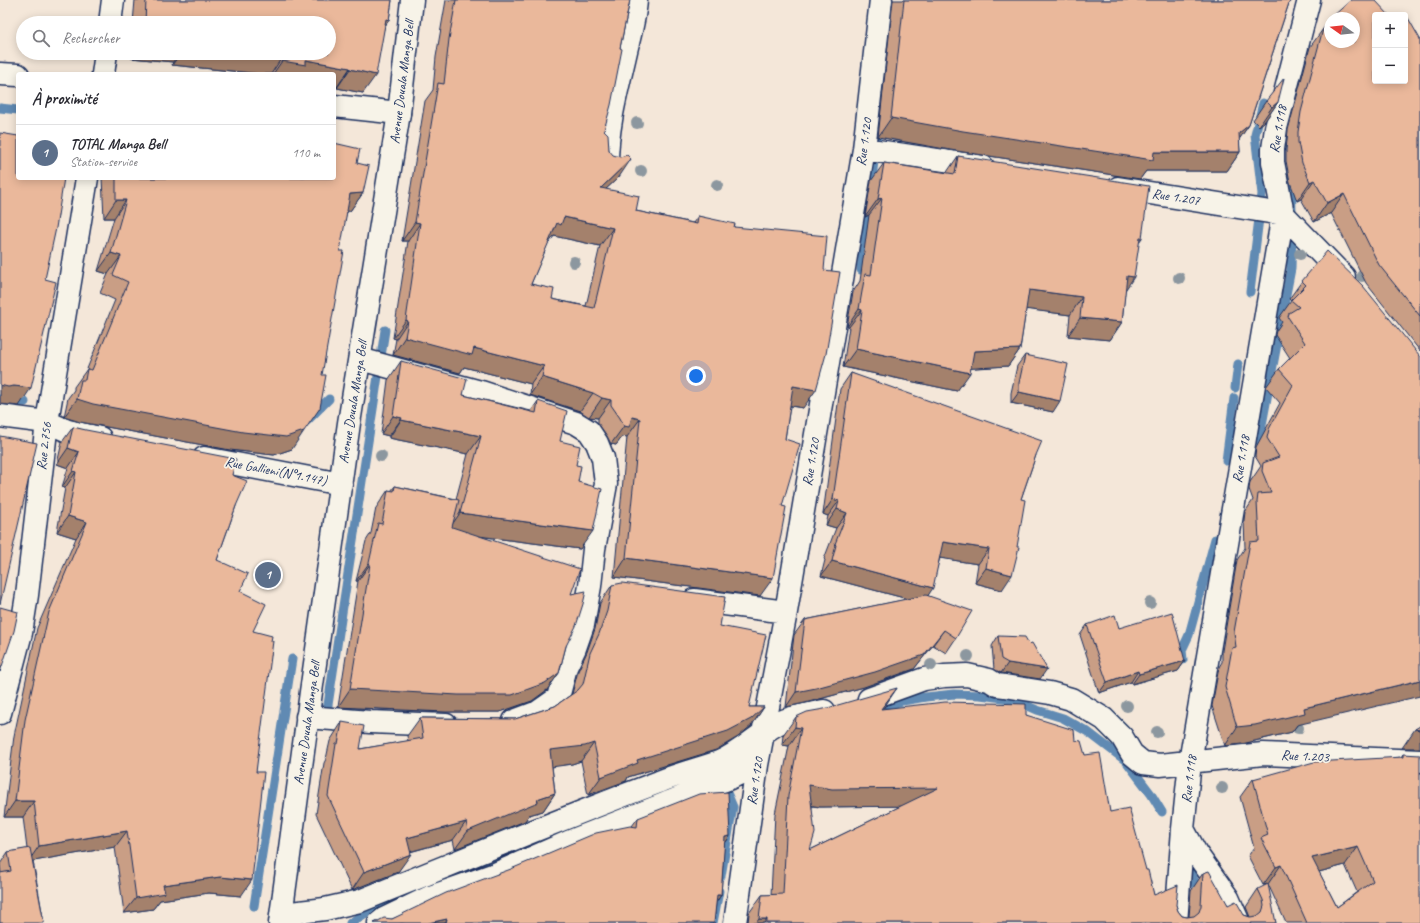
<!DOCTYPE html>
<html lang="fr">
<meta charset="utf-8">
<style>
:root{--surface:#fff;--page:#f7f7f7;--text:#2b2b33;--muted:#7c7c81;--line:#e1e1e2;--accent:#c8321e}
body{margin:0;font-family:Caveat,sans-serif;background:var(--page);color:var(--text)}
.controls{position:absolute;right:12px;top:12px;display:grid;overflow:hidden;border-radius:4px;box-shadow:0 2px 10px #0003}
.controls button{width:36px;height:36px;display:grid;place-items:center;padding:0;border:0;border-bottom:1px solid var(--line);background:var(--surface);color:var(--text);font:20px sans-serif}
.compass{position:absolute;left:1324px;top:12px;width:36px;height:36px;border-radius:50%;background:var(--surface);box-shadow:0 2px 10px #0003;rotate:285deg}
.you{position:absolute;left:696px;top:376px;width:14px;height:14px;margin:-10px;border:3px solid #fff;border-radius:50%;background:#1a73e8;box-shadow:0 0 0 6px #1a73e833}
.badge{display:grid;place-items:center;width:26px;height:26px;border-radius:50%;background:var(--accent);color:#fff;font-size:13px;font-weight:700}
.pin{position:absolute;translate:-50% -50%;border:2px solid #fff;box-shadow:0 1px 4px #0006}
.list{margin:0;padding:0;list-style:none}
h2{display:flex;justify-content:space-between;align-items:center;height:52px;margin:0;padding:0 16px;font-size:17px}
h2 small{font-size:13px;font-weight:400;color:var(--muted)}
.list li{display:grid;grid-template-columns:26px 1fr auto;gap:12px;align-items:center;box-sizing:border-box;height:56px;padding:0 16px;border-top:1px solid var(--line)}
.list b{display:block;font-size:15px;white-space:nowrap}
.list p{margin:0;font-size:13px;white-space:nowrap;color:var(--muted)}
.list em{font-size:13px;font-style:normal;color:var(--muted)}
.icon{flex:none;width:22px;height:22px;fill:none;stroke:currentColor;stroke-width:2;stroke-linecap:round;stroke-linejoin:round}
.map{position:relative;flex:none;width:1420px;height:923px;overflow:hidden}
.search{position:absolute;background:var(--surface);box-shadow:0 2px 10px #0003;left:16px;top:16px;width:320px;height:44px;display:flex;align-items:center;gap:10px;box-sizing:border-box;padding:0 14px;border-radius:22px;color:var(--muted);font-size:15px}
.panel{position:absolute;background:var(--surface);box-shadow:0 2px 10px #0003;left:16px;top:72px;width:320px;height:108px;border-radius:4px}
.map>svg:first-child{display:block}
</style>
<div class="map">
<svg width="1420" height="923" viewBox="0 0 1420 923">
<rect width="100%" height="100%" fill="#f4e7d9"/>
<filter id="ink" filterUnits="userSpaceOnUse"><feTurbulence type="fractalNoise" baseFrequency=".025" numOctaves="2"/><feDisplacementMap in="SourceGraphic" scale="8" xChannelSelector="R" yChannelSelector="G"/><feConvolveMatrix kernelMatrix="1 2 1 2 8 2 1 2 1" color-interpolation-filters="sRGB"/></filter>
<g filter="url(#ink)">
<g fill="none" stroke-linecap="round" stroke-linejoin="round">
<path stroke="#608ab3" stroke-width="9" d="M0 108 18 110
M1293 117 1298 86
M1291 175 1292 212
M861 270 880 111
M1250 292 1262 194 1255 135 1263 103
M1283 310 1291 269 1292 227
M1235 388 1238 364
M0 399 25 402
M307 421 329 399
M1259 441 1283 312
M1226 461 1234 398
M1183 660 1182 650 1189 635 1215 539
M873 710 902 701 926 697 954 694 980 695 1012 699 1037 710 1063 718 1088 732 1126 761 1151 794 1162 812
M326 718 385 330
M1188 861 1199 897
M721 876 733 807 722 781
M439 883 470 870 524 850
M254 906 292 659
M350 923 371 910 425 888
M713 923 719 891"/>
<g stroke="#1b2f5e" stroke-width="25">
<path id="street" d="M110 23 113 0
M0 74 18 75
M103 74 106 53
M334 106 399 113
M864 149 983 167
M607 163C607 125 618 87 626 51 630 34 635 17 636 0
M1118 188 1283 214 1344 277
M360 359 481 392 576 423 589 431 597 443 603 458 606 484 594 549 590 586 583 625 575 648 566 667 558 698 538 712 514 721
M694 600 786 612
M869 699 924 679 944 676 967 675 989 680 997 685 1005 686 1050 693 1071 699 1104 719 1122 737 1132 754 1143 763 1160 765 1263 754 1420 761
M0 713 21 633 27 595 47 422 87 178
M307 717 370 722 446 725
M1183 829 1196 853 1228 898 1239 923
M282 914 325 909 360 901C460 861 558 820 659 782 678 774 699 769 719 762 741 753 757 735 777 724 791 716 808 715 824 711
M379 923 384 919 430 897 495 874 568 842 730 778 757 765
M735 923 757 765 786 612 864 149 881 0
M1176 923 1183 829 1190 762 1283 214 1273 162V149L1276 128 1309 0"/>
</g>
<g stroke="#1b2f5e" stroke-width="25">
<path id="secondary" d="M0 416 47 422 68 431 100 438
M204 458 341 484
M280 923 311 692 349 423 399 113 412 0"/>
</g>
<use href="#street" stroke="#f7f3e8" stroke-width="22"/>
<use href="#secondary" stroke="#f7f3e8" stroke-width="22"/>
</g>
<g fill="#8c979f">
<circle cx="637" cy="123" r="6"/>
<circle cx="641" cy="171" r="6"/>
<circle cx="717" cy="185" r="6"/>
<circle cx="1300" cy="254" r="6"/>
<circle cx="574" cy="262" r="6"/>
<circle cx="1362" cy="276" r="6"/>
<circle cx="1179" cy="278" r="6"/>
<circle cx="381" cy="456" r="6"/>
<circle cx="1150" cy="603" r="6"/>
<circle cx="968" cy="656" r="6"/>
<circle cx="931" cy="665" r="6"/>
<circle cx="1127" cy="706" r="6"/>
<circle cx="1298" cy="728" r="6"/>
<circle cx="1157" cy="732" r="6"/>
<circle cx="1222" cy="788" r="6"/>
</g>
<path fill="#c99e85" stroke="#1b2f5e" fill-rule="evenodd" d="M135 0H392L389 20 385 26 363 93 337 88 334 74H262L172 65 173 62 131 58V53H329V23H133Z
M446 0H630L620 48 604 130 609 150 619 177 606 189 636 211 693 223 698 216 734 227 803 408 790 406 785 439 782 506 760 596 614 577 627 437 623 436 616 445 611 444 607 436 598 423V418L589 417 580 411 530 395 531 384 464 367 460 373 393 355 396 339 393 338 408 241H402L425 101 433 90 436 57ZM554 236 600 246 586 306 552 299 531 284 548 243Z
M893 0H1291L1289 3 1249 125 1239 139 1240 152 1227 171H1146L1140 179 950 150 878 137Z
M1375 15 1420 39V351L1366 283 1331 213 1314 222 1301 199 1297 201 1290 182 1286 161V150L1288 130 1310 47 1323 29Z
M1266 101 1278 102 1265 121 1259 126 1253 120Z
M958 156 1142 238 1139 242 1125 290 1122 322 1110 340 1068 336 1070 315 1026 309 1020 349 1008 366 971 368 957 391 843 367 849 327H847L853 292 860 281 869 215 865 217 871 181 884 163 947 172Z
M357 163 363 193 350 211H347L292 449 274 455 230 450 80 422 64 417 68 398 74 390V387L87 369 115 300 100 293 108 274 98 271 114 218H104L102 178H334Z
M1302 281 1420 356 1297 725 1292 732 1242 744 1225 746 1212 706 1219 667 1222 662V651L1237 560 1245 548 1244 520 1245 512 1253 500 1249 489 1250 482 1261 466 1255 456 1256 447 1280 403 1266 387 1279 369 1290 358 1275 335 1276 331 1282 322 1279 318 1291 301 1289 299Z
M1025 355 1053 412 1011 403V393L1017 366Z
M401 361 463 395 531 411 538 401 560 441 576 465 578 482 580 549 478 536 571 594 566 646 559 673 547 690 532 701 500 712H445L338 707 358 581H356L366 541 371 533 376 508 388 490 391 491 395 486 456 499 468 454 389 438V436L381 434 388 380Z
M851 373 1036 455 1021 499 1002 590 975 583 978 564 940 558 928 596 956 638 946 653 933 645 914 669 864 687 805 703 786 707 794 635 805 620 908 599 821 576 825 560 824 559 836 528 826 525 828 516 823 514 840 389Z
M73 427 232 475 236 506 217 560 240 591 253 631 256 772 241 896 209 893 160 900 153 909 124 913 115 847 33 861 44 923 1 873 0 864 8 852 27 849 23 817H4L14 736 37 628 76 538 57 532 65 488 62 487 68 468 57 464 62 442Z
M612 585 720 626 749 707H764L752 725 738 737 716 750 628 777 626 781 588 795 581 761 572 764 552 766 555 793 543 811 529 815 525 821 455 849 453 840 410 852 398 872 352 890 316 814 324 763 326 759 330 741 342 722 360 749 408 741 407 736 420 718 515 719 555 706 572 694 578 671 587 652 595 629 600 603Z
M1087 625 1119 628 1185 661 1178 671 1132 684 1131 682 1099 693 1080 635Z
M998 636 1040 679 1001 673 994 669 992 646Z
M883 708 1026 715 1075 740 1085 755 1110 812 1146 870 1154 895 1176 905 1178 911 1182 916 1187 917H1189L1191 891 1203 873 1228 905 1244 915 1250 917 1246 907 1258 889 1276 923H748L749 913 762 895H771L775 814 789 746 782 745 783 735 796 717ZM812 806 820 807 901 806 810 850Z
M1403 754 1420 923H1286L1268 884 1263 885 1248 856 1254 848 1240 797 1253 779 1401 757ZM1345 865 1357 892 1337 907 1319 872Z
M638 818 730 836 724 845 721 895 716 903 714 923H374L392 919 632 826Z"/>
<path fill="#a4816c" stroke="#1b2f5e" d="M386 19 389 20 376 38Z
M134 53H179L173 62 131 58Z
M181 53H248L283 56 271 74H262L172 65Z
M306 60 350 68 337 87 334 86V74H273L282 61Z
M350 69 376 75 363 93 337 88Z
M1278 102 1265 121 1259 126 1272 107Z
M891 118 1154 152H1240L1227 171H1146L1140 179 950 150 878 137Z
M1249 125 1236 144 1239 133Z
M631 159 619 177 588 206 601 188Z
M1314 180 1301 199 1297 201 1310 182Z
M363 193 350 211 337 212 350 194Z
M1344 194 1331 213 1314 222 1327 203Z
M882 198 869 215 865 217 878 199Z
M116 200H126L114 218H104Z
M564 217 613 228 600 246 554 236 549 243 544 241 557 223Z
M415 222 420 223 408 241H402Z
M111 253 121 256 108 274 98 271Z
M1127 276 1134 277 1122 295Z
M1029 290 1082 297 1070 315 1016 308Z
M859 309 862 310 849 327H847Z
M1080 318 1122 322 1110 340 1068 336Z
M406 320 408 321 396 339 393 338Z
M405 337 474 348 544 366 531 384 464 367 460 373 393 355Z
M856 349 970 373 957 391 843 367Z
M1020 349 1008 366 962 369 974 351Z
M542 377 593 393 580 411 530 395Z
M0 385 14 386 31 388 19 406 0 404Z
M793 386 816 390 803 408 781 404Z
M1019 392 1060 401 1053 412 1011 403Z
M602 398 611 400 598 418 589 417Z
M77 399 304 431 292 449 274 455 230 450 80 422 64 417Z
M393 416 402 418 389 436 381 434Z
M632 417 640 419 627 437 623 436 616 445 611 444 624 426Z
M401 420 481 436 468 454 389 438Z
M68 448 79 452 68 468 57 464Z
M73 471 76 472 65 488 62 487Z
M833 499 839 501 828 516 823 514Z
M837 509 847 513 836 528 826 525Z
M460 513 593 531 580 549 447 532Z
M68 516 87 522 76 538 57 532Z
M943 542 989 549 978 564 933 557Z
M626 558 773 578 760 596 614 577Z
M832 561 933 588 923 603 821 576Z
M369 563 370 564 358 581H356Z
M986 568 1012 575 1002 590 975 583Z
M944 630 933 645 914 669 864 687 805 703 786 707 796 692Z
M1185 661 1178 671 1132 684 1139 674Z
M1008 663 1047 669 1040 679 1001 673Z
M1138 671 1131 682 1099 693 1107 682Z
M559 673 547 690 532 701 500 712H445L338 707 350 689Z
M1420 680V696L1297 725 1292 732 1242 744 1225 746 1237 727 1304 708Z
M897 688 885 706 869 726 881 709Z
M764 707 752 725 738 737 716 750 628 777 626 781 588 795 601 777 637 760Z
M795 727 801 728 789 746 782 745Z
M1415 729 1420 730V748H1402Z
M594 743 581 761 572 764 538 769 550 750Z
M809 785 938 788 925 806 820 807 797 803Z
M555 793 543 811 529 815 525 821 455 849 468 831 537 799Z
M15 801H34L23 817H4Z
M466 822 453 840 394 856 407 838Z
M127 831 115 847 28 862 39 846Z
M730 836 719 852 725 837Z
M1358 847 1345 865 1300 877 1312 858Z
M411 854 398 872 352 890 364 872Z
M1281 865 1268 884 1263 885 1276 867Z
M220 877 252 880 241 896 209 893 160 900 153 909 124 913 136 898 163 885Z
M717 895H721L710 911Z
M447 919 445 923H428Z
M759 919H767L764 923H756Z"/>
<path fill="#eab89b" stroke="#1b2f5e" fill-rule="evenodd" d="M146 0H392L389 20 386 19 376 75 350 69V68L306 60V65L282 61 283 56 248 53H329V23H145Z
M456 0H630L620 48 622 49 611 105 604 130 608 134 609 150 613 155 620 157 627 155 631 159 601 188 639 196 636 211 697 224 698 216 735 224 734 227 827 236 824 270 840 272 826 354 816 390 793 386 785 439 800 444 782 506 786 507 773 578 626 558 640 419 632 417 629 427 624 426 620 418 611 405V400L602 398 593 393 542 377 544 366 474 348 472 355 405 337 408 321 406 320 420 223 415 222 438 83 444 84 449 39ZM564 217 613 228 594 308 552 299 554 289 531 284 557 223 561 225Z
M904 0H1291L1289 3 1249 125 1239 133 1240 152H1154L1153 160 963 131 891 118Z
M1351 0H1375L1389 15H1375V81H1405V20L1408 18 1420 39V316L1379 265 1344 194 1327 203 1314 180 1310 182 1302 163 1298 142V132L1301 112 1323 29 1330 19V42H1354V18H1331Z
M1284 78 1278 102 1272 107 1266 101Z
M0 133 18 136V178H64L56 228 45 279 56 282 31 388 14 386 8 387 0 385Z
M334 143 360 149 357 163 369 166 363 193 350 194 340 251H344L322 375H326L320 408 304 431 286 437 243 432 93 404 77 399 81 380H85L87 369 92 370 128 282 113 275 121 256 111 253 126 200H116V178H334Z
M958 156 1149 186 1142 238H1140L1134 277 1127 276 1122 322 1080 318 1082 297 1029 290 1020 349 974 351 970 373 856 349 862 310 859 309 865 274 871 275 882 198 878 199 884 163 955 174Z
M1327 251 1363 286 1420 356V680L1304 708 1305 713 1255 725 1237 727 1225 687 1232 648 1236 647 1234 632 1250 542 1259 541 1257 502 1258 494 1271 493 1262 471 1263 463 1279 457 1267 438 1269 429 1293 385 1279 369 1305 343 1288 317 1289 313 1299 307 1291 300 1306 285 1302 281Z
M1025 355 1068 364 1060 401 1019 392V383Z
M401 361 467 379 463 395 536 413 538 401 567 411 560 441 580 446 576 465 581 466 578 482 602 489 593 531 460 513 481 436 401 420 402 418 393 416Z
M851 373 1042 441 1036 455 1021 499 1025 500 1017 547H1019L1012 575 986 568 989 549 943 542 933 588 832 561 836 545 835 544 847 513 837 509 839 501 833 499Z
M73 427 86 430 236 459 232 475 247 481 236 506 217 560 248 574 240 591 266 604 253 631 272 636 271 641H273L256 772H264L252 880 220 877 163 885 165 893 136 898 127 831 39 846 34 801H15L25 720 49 612 87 522 68 516 76 472 73 471 79 452 68 448Z
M0 436 37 443 0 604Z
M395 486 459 500 452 527 580 569 571 594 586 591 583 604 576 626 566 646 559 673 545 683 512 695H458L350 689 370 564 369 563 378 523 382 524 388 490 394 491Z
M622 583 725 597 720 626 766 635 749 707H764L751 719 728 731 637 760 638 763 601 777 594 743 585 746 550 750 555 793 537 799 538 802 468 831 466 822 407 838 411 854 364 872 328 796 336 744H338L342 722 364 726 360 749 423 738 420 718 515 719 555 706 578 690 583 684 590 653 599 634 607 611 612 585Z
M926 595 972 611 956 638 944 630 924 655 875 672 816 688 796 692 805 620Z
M0 607 18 612 14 631 0 672Z
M1172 612 1185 661 1139 674 1138 671 1107 682 1087 625 1115 615 1119 628Z
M998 636 1025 637 1029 644 1032 643 1047 669 1008 663 1001 659Z
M897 688 881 709 945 702 1026 704V715L1074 730 1075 740 1081 741 1085 755 1100 753 1110 812 1129 808 1146 870H1148L1154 895 1178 885 1176 905 1178 911 1182 916 1187 917 1194 916 1199 912 1201 906 1203 873 1209 871 1228 905 1236 901 1244 915 1250 917 1257 916 1262 912 1264 906 1263 900 1258 889 1268 884 1276 923H767V919H759L762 895 783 894 788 796 801 728 795 727 796 717 807 712 824 709ZM809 785 832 789 938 788 810 850 815 833Z
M1420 726V730L1415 729Z
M1403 754 1420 755V923H1307L1281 865 1276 867 1261 838 1268 835 1253 779 1314 762 1403 757ZM1358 847 1373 881 1337 907 1312 858Z
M728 792 730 836 725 837 721 895H717L714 923H446L447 919 428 923H374L384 918 392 919 446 893 511 869 596 833 630 826 637 827 638 818 699 794Z
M30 848 44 923H0V873L11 871 8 852Z"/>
</g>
<g text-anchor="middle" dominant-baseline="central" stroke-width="3.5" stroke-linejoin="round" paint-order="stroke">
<g font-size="14" fill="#1b2f5e" stroke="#f7f3e8">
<text transform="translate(402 82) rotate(-83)">Avenue Douala Manga Bell</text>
<text transform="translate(1278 129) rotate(-80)">Rue 1.118</text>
<text transform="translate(864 142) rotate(-82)">Rue 1.120</text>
<text transform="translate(1176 197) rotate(9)">Rue 1.207</text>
<text transform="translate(353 402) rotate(-81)">Avenue Douala Manga Bell</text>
<text transform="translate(44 446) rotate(-83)">Rue 2.756</text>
<text transform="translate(1241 459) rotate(-80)">Rue 1.118</text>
<text transform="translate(811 462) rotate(-80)">Rue 1.120</text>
<text transform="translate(276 471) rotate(11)">Rue Gallieni(N°1.147)</text>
<text transform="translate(307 723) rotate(-82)">Avenue Douala Manga Bell</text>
<text transform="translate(1305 756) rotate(3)">Rue 1.203</text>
<text transform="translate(1189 779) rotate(-83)">Rue 1.118</text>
<text transform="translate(755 781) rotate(-81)">Rue 1.120</text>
</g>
</g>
</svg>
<div class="controls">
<button>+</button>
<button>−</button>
</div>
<svg class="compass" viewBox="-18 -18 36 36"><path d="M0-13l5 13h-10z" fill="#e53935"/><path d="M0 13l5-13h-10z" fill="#7c7c81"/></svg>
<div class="you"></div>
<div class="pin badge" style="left:268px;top:575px;background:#5c6f8a">1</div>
<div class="search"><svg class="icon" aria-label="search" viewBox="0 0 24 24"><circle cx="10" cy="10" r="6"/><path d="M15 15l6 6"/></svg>Rechercher</div>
<section class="panel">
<h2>À proximité<small></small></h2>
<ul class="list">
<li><span class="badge" style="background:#5c6f8a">1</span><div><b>TOTAL Manga Bell</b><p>Station-service</p></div><em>110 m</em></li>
</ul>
</section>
</div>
